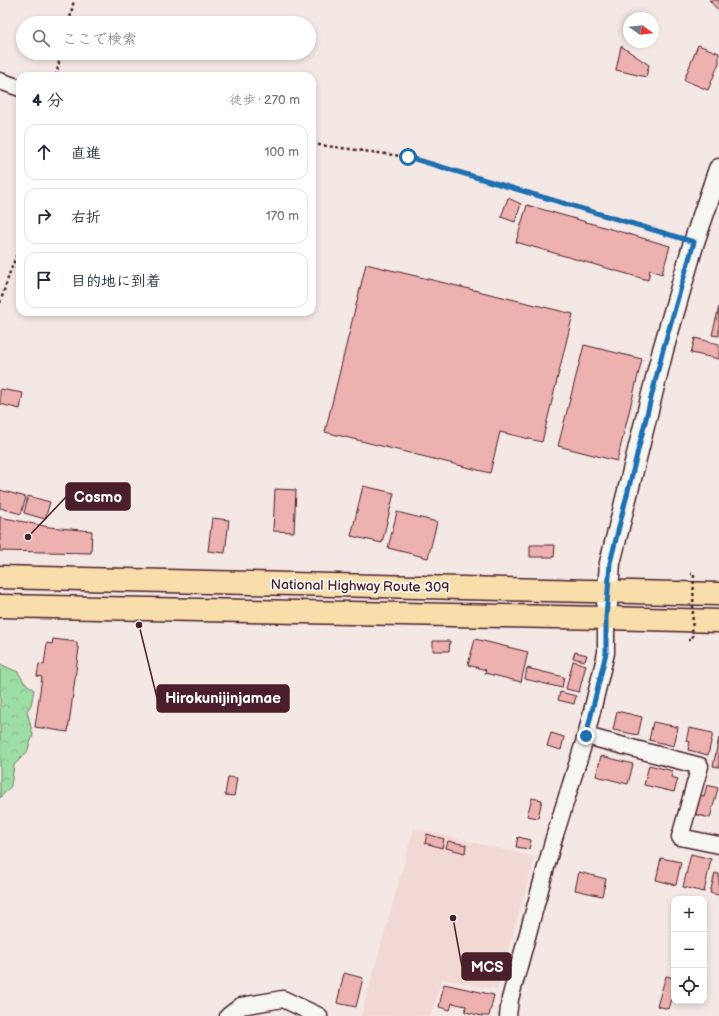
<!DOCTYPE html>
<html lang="ja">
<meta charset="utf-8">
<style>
:root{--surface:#fff;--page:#f2f2f3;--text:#1f2937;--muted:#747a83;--line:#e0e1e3}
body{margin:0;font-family:"Balsamiq Sans","Klee One",sans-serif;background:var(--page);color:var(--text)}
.controls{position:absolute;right:12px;bottom:12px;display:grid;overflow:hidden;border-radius:8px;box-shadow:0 2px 6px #0003}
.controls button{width:36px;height:36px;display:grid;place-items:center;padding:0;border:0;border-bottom:1px solid var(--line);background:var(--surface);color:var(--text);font:20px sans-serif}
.compass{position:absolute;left:623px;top:12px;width:36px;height:36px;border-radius:50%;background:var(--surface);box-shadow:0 2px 6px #0003;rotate:104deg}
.stop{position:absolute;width:12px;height:12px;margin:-9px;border:3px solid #1f6fb2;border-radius:50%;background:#fff}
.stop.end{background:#1f6fb2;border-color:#fff;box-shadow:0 1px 4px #0008}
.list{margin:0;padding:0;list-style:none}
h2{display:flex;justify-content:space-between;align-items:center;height:52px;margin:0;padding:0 16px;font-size:17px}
h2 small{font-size:13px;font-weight:400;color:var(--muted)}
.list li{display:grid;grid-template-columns:26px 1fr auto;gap:12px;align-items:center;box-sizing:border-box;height:56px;margin:0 8px 8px;padding:0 8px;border:1px solid var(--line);border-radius:12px}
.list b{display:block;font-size:15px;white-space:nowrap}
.list em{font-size:13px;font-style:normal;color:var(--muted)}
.icon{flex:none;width:22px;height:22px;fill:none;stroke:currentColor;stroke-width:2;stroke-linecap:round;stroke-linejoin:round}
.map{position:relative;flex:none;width:719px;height:1016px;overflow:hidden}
.search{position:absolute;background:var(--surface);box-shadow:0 2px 6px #0003;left:16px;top:16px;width:300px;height:44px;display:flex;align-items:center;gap:10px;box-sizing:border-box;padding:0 14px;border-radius:22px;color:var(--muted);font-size:15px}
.panel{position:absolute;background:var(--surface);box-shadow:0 2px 6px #0003;left:16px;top:72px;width:300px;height:244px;border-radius:12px}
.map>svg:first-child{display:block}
</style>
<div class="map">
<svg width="719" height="1016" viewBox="0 0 719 1016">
<defs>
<pattern id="forest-crowns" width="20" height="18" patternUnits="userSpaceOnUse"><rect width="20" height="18" fill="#9ddda6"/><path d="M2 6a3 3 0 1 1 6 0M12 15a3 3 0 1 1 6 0" fill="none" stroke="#89bd8f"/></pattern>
</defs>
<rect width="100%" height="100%" fill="#f4e8e5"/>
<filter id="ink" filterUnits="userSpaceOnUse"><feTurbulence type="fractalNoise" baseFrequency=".025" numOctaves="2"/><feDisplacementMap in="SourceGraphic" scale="8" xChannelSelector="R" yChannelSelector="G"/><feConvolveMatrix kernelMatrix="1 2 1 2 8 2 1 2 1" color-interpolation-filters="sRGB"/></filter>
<g filter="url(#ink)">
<path fill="#f2d8d5" d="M414 828 535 857 497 989 442 979 431 1016H361Z"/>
<path fill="url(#forest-crowns)" stroke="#747e68" d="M0 664 18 672 24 682 34 690 31 705 27 711 33 735 27 752 14 765 11 786 0 798Z"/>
<path fill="#edb1b0" stroke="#4a1f2b" d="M709 0H719V11L710 1Z
M698 45 719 53V63L708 90 684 80Z
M621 46 649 65 646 77 616 70Z
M508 198 521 204 515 222 501 217Z
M527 205 670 246 662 274 650 270 648 280 516 242Z
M366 264 573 314 542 442 500 432 490 473 325 432Z
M719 307V336L712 335Z
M695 338 719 344V359L691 353Z
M584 345 642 359 617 461 558 446Z
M0 389 23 393 20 409 0 404Z
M363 486 394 493 382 543 351 536Z
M275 489 296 490 294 532 273 531Z
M0 490 26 497 21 514 0 508Z
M28 496 50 502 45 519 24 513Z
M397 512 437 522 428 558 388 548Z
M0 517 49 527 92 531 91 553 0 551Z
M212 518 229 520 225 553 208 551Z
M530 545H555L554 557H530Z
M53 639 77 642V647L79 648 68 732 35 727 42 677 37 676 39 664 44 665 47 643 52 644Z
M475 639 528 652 521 682 485 673 486 670 468 665Z
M433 641H450L449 651H433Z
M575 652 587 655 585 661 573 658Z
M573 661 586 665 579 692 566 689Z
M527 668 564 677 562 688 525 679Z
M560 692 576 696 574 704 558 700Z
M617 711 642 717 638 735 613 730Z
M653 722 678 727 674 746 649 740Z
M689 728 713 733 708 755 688 750 690 742 686 741Z
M551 733 564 737 561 750 547 746Z
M719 738V767L713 766Z
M601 756 633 764 628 784 596 776Z
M649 765 673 771 671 777 678 779 674 792 644 785Z
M228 777 237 778 234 796 225 795Z
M707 785 718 788 710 818 694 814 700 795 704 796Z
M532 798 542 800 538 818 527 816Z
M427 834 444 839 442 848 425 843Z
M518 837 531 840 529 849 516 847Z
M448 841 466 845 465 853 446 848Z
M691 854 711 859 704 892 683 887Z
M661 858 681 862 676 885 656 880Z
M579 872 606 879 602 896 575 890Z
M715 873 719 874V895L710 893Z
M344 973 363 978 356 1007 337 1003Z
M666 976 674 978V992L669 1009 657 1006Z
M444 984 494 995 489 1016H482L465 1012 466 1006 452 1003 450 1010 439 1007Z"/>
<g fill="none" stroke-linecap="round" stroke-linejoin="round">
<g stroke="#4a1f2b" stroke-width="19">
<path id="minor" d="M0 81 20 88
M586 736 700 766 680 837 719 845
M228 1016 241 1006 283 999 319 1016
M508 1016 510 999 554 838 586 736 606 653V618"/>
</g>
<g stroke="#4a1f2b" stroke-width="23">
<path id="tertiary" d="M606 618 610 563 663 350 694 242 719 169"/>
</g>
<g stroke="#4a1f2b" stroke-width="25">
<path id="trunk" d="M0 577 719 594
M0 606 606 618 719 621"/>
</g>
<path stroke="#4a1f2b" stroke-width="2.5" stroke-dasharray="3 3" stroke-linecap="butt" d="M69 23 74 0
M56 76 61 53
M312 144 408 157 676 236
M0 303 10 272 20 247"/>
<use href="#minor" stroke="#f6f6f2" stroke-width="16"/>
<use href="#tertiary" stroke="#f6f6f2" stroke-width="20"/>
<use href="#trunk" stroke="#f8deab" stroke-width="22"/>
<path stroke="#4a1f2b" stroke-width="2.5" stroke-dasharray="3 3" stroke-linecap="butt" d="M688 640H692L694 574H691"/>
</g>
</g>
<g fill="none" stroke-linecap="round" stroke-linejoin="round" filter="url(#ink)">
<path stroke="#1f6fb2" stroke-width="5" d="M408 157 694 242 663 350 610 563 606 618V653L586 736"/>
</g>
<g text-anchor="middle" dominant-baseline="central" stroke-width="3.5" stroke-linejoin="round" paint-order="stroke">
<g font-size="14" fill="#4a1f2b" stroke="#f6f6f2">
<text transform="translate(360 586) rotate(1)">National Highway Route 309</text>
</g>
</g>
<path fill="none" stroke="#4a1f2b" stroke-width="1.5" d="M28 537L66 497M139 625L157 698M453 918L462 967"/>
<g fill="#4a1f2b" stroke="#f6f6f2" stroke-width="1.5">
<circle cx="28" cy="537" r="4"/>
<circle cx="139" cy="625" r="4"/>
<circle cx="453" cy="918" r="4"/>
</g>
<g fill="#4a1f2b" stroke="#4a1f2b" stroke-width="1.5">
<rect x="66" y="483" width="64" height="27" rx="4"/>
<rect x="157" y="685" width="132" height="27" rx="4"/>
<rect x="462" y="953" width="49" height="27" rx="4"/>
</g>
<g font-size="15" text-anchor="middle" font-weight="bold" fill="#fff">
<text x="98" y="502">Cosmo</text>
<text x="223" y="703">Hirokunijinjamae</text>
<text x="487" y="972">MCS</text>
</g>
</svg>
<div class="controls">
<button>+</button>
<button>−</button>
<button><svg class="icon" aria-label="locate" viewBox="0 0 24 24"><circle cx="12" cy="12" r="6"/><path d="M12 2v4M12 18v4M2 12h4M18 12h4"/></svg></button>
</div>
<svg class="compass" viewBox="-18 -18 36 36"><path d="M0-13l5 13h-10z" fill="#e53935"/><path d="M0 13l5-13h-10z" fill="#747a83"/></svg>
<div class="stop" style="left:408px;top:157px"></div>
<div class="stop end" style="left:586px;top:736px"></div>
<div class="search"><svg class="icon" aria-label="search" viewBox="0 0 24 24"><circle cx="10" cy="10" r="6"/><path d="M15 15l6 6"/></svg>ここで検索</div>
<section class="panel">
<h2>4 分<small>徒歩 · 270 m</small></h2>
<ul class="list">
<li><svg class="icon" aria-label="ahead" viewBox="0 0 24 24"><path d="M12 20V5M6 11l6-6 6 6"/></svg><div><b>直進</b></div><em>100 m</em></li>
<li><svg class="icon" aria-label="right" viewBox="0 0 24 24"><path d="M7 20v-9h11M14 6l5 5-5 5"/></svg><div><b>右折</b></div><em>170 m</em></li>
<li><svg class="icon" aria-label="arrive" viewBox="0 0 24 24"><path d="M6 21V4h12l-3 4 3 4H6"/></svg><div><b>目的地に到着</b></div></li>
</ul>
</section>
</div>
